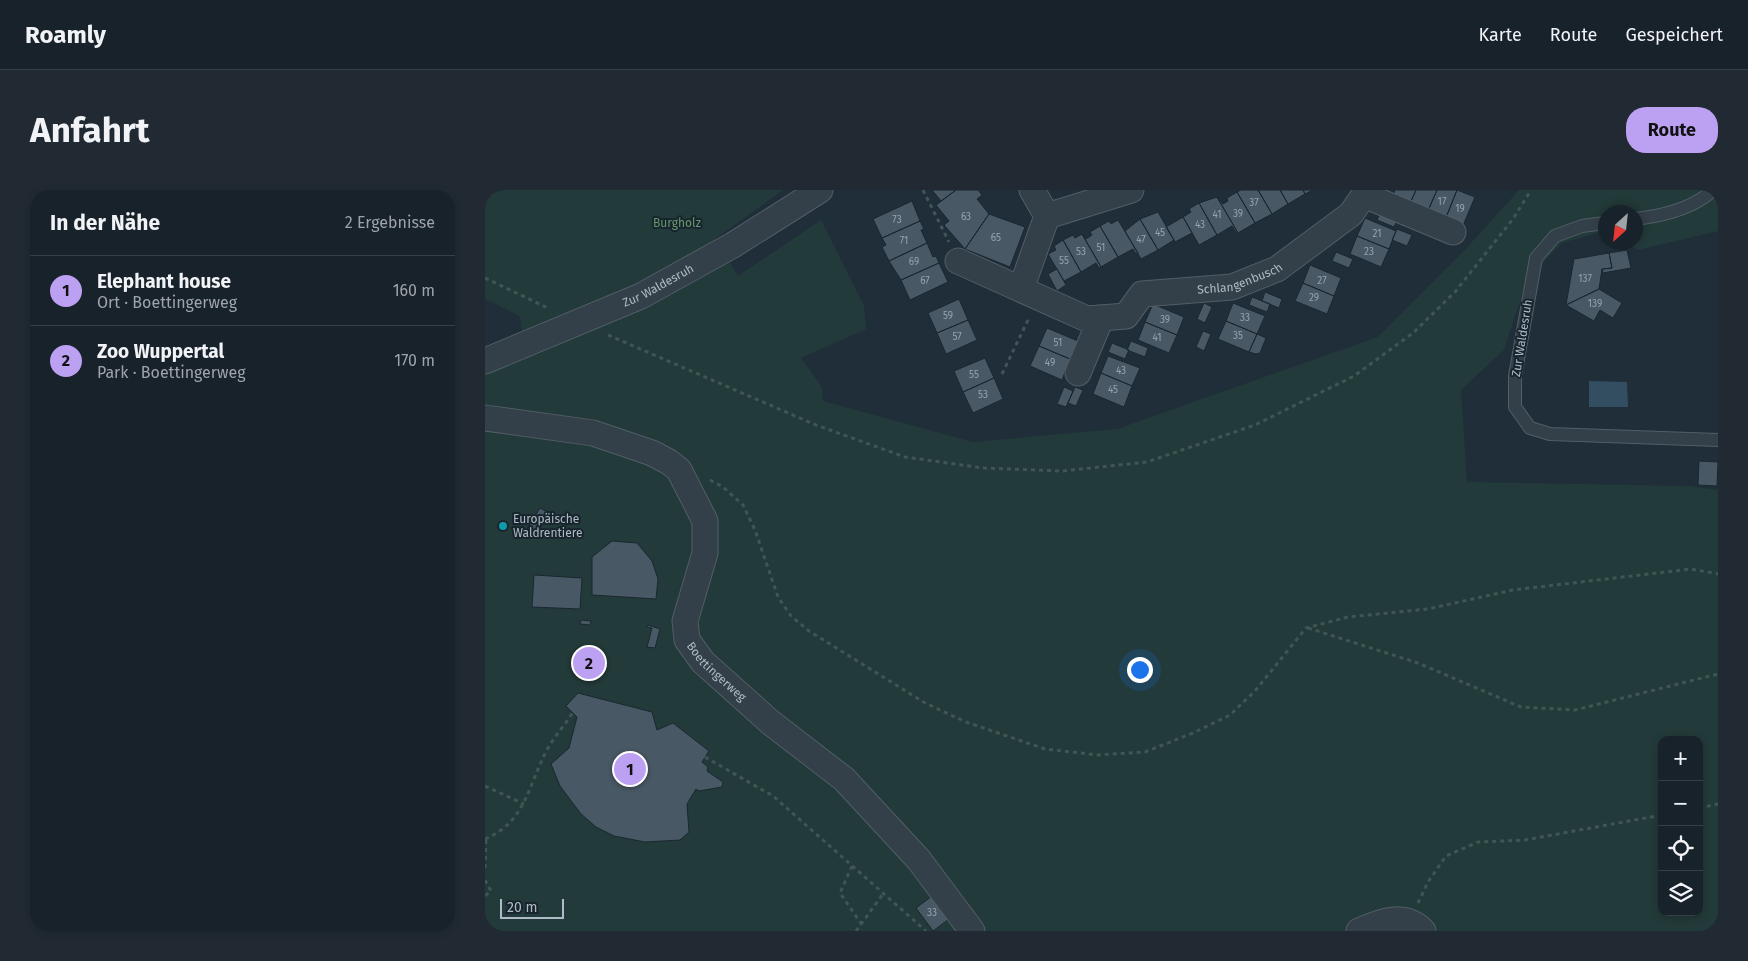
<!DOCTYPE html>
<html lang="de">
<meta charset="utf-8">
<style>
:root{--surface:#18222b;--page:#212a33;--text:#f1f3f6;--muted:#9fa4a9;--line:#363f47;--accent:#bca0f2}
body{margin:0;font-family:"Fira Sans",sans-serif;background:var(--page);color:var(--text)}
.controls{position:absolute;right:15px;bottom:15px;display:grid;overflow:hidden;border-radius:10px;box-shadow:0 2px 8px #0003}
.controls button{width:45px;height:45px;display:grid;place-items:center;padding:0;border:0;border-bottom:1px solid var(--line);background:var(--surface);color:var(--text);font:25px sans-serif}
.compass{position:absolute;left:1113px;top:15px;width:45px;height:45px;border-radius:50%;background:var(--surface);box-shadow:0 2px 8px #0003;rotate:207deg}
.scale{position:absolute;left:15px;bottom:12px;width:64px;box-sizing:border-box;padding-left:5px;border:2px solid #aebbc6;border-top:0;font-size:14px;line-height:18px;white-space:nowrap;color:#aebbc6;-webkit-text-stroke:4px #19252e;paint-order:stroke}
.you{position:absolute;left:654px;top:479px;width:18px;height:18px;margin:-12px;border:4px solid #fff;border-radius:50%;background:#1a73e8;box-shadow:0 0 0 8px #1a73e833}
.badge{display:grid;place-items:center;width:32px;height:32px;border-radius:50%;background:var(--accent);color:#111;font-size:16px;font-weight:700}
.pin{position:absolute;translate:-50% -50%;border:2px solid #fff;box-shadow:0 1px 5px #0006}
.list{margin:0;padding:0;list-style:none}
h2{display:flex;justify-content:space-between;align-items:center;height:65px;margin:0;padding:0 20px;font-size:21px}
h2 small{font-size:16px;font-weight:400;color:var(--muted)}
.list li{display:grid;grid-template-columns:32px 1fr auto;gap:15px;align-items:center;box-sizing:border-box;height:70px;padding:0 20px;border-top:1px solid var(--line)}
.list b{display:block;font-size:19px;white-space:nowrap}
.list p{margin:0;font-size:16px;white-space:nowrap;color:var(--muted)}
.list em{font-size:16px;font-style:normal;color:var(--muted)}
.icon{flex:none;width:28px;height:28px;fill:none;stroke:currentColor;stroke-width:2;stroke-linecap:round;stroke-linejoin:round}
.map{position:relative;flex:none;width:1233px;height:741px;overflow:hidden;border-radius:20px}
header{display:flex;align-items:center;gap:30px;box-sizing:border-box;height:70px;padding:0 25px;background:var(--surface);border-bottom:1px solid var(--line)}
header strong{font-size:24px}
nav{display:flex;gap:28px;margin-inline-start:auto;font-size:18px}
.intro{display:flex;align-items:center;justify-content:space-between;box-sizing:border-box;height:120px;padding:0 30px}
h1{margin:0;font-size:35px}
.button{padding:12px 22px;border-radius:20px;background:var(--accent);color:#111;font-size:18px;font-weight:700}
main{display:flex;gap:30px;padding:0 30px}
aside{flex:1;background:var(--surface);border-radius:20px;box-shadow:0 2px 8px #0003}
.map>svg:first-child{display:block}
</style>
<header>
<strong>Roamly</strong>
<nav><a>Karte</a><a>Route</a><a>Gespeichert</a></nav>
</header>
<div class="intro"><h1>Anfahrt</h1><a class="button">Route</a></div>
<main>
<aside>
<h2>In der Nähe<small>2 Ergebnisse</small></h2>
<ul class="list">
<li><span class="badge">1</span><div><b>Elephant house</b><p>Ort · Boettingerweg</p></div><em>160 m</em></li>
<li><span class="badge">2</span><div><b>Zoo Wuppertal</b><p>Park · Boettingerweg</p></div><em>170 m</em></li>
</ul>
</aside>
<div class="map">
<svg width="1233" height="741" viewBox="0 0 1233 741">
<rect width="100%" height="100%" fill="#202e39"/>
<path fill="#223a39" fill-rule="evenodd" d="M0 0H298L195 74 243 70 253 86 336 30 379 116 381 139 316 168 337 197 338 211 488 252 632 239 893 147 978 62 1034 0H1233V41L1153 60 1143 53 1150 52V22H1120V41L1077 53 1042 90 1019 160 976 200 982 292 1204 296 1233 300V739L1228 741H0V242L48 248 0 230V181L37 142 35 126 0 109ZM1177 550H1214V722H1177Z"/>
<path fill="#334d61" d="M1104 191 1142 192 1143 217H1104Z"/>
<path fill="#485965" stroke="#1b2730" d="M447 0H471L456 11Z
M471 0H493L497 5 492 9 504 24 480 59 459 35 464 31 451 15Z
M756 0H773L787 24 770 33 752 2Z
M773 0H795L803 14 787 24Z
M795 0H818L820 4 803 14Z
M818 0H828L820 4Z
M910 0H931L924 16 907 8Z
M931 0H952L942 23 924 16Z
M952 0H972L960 30 942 23Z
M972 0 990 7 977 38 960 30Z
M752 2 770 33 753 43 732 7 738 14 743 11 742 8Z
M732 7 753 43 752 44 747 36 732 45 714 13Z
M427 11 435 31 397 48 388 29Z
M714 13 732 45 714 55 698 27 706 22 704 19Z
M896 21 913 28 909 37 892 30Z
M673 22 689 50 673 60 655 29Z
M504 24 540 37 525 77 480 59Z
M698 27 707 43 690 52 681 37Z
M880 28 911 41 904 59 872 46Z
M655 29 673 60 656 69 640 41Z
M633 30 653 63 651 64 648 59 633 67 615 36 624 31 626 34Z
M435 31 439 39 436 40 442 53 404 71 397 57 401 55 397 48Z
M615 36 633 67 616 77 597 44 601 49 607 45 605 42Z
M912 39 927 45 922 56 907 50Z
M597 44 616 77 614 78 611 73 596 82 578 50 588 45 590 48Z
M872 46 904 59 896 77 865 64Z
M578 50 596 82 579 91 563 64 571 60 569 56Z
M442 53 448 67 451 66 454 73 416 90 404 71Z
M1142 60 1146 78 1118 83 1117 79 1127 78 1124 63Z
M851 62 868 69 864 78 847 71Z
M1124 63 1127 78 1117 79 1114 99 1081 115 1089 69Z
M454 73 463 92 425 110 416 90Z
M825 75 856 88 849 106 818 93Z
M572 79 581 95 572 101 563 84Z
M818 93 849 106 842 124 810 111Z
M1114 99 1137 113 1128 128 1115 120 1109 131 1081 115Z
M780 102 797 109 794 118 777 111Z
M767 107 785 114 782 122 764 115Z
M474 109 483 130 452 143 443 123Z
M719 113 727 117 720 133 712 129Z
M748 113 780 126 772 144 741 131Z
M668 114 699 127 692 145 660 132Z
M483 130 492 150 461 164 452 143Z
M741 131 772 144 764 162 733 149Z
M660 132 692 145 684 163 653 150Z
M562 138 593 151 585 169 554 156Z
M718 141 726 144 719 161 711 157Z
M772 144 781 148 775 163 771 164 764 162Z
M646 151 663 158 660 167 642 160Z
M627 153 644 160 640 169 623 162Z
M554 156 585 169 577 190 545 176Z
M623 166 655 178 647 196 616 183Z
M500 168 509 188 478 202 469 181Z
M616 183 647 196 639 217 608 204Z
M509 188 518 209 488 223 478 202Z
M579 197 588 201 581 217 572 214Z
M590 197 598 200 591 216 583 213Z
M1214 271 1233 272 1232 296 1213 295Z
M55 318 64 323 51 345 42 339Z
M127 351 152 353 167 371 173 389 171 409 107 405V367Z
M49 385 97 388 95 419 47 417Z
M96 430 106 431 105 435 95 434Z
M163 435 175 439 170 458 162 457 167 438 162 437Z
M93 503 167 522 172 540 188 533 224 561 217 572 223 577 222 581 238 592 237 597 214 601 211 599 202 614 204 642 195 650 160 652 129 646 111 637 96 624 75 596 66 574 84 558 92 527 81 516Z
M447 706 464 729 448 741 431 718Z"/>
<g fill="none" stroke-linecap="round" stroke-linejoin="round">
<g stroke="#515e67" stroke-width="14">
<path id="service" d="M1150 29C1177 26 1208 19 1228 0
M1120 33 1097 36 1070 46 1051 68 1030 186V217L1045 238 1065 244 1233 250"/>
</g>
<g stroke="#515e67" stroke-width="27">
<g id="minor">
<path d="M547 0 562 26 646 0"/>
<path d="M473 71 602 129 616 128 593 183"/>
<path d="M536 99 562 26"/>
<path id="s1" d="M616 128 641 126 657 104 747 97 792 79 866 24 879 5 968 42"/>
<path id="s2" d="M0 171 156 106 248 55 335 0"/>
<path id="s3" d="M0 228 108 243 167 263 184 272 194 280 220 331V363L200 431 202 450 218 472 285 532 359 589 434 670 487 741"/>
<path d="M874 741C896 731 919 722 938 741"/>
</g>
</g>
<path stroke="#405656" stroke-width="3" stroke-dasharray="4 4" stroke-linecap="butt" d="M438 0 464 52
M0 88 65 119
M123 145 331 235 420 267 498 278 577 281 662 272 770 235 869 186 928 143 970 102 1028 29 1046 0
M517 184 544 128
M225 290 238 297 258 315 270 340 293 407 306 426 324 441 440 513 481 532 560 559 613 565 660 562 708 543 745 525 770 501 821 438 863 427 943 419 1028 400 1206 379 1233 384
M823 438 933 473 1036 517 1090 520 1233 484
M220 567 288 606 441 741
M0 596 39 614
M1214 618 1233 614
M0 649C41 632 43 595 62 560 69 547 80 535 88 522
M367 676 355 703 377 735
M0 678 1 649
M0 690 6 701 0 706
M933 713 943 692 961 666 993 652 1040 650 1177 625
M371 741 398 704"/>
<use href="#service" stroke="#344049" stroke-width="12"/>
<use href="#minor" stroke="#344049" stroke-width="25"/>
</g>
<circle fill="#0f9aa8" stroke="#19252e" stroke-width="2" cx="18" cy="336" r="5"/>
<g text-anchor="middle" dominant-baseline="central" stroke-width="4" stroke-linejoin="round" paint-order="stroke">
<g font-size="10" fill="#94a2ae">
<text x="957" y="12">17</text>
<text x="769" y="13">37</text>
<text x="975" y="19">19</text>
<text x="753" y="24">39</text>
<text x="732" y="25">41</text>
<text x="481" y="27">63</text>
<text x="412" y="30">73</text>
<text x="715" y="35">43</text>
<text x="675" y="43">45</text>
<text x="892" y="44">21</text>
<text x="511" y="48">65</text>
<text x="656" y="50">47</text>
<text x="419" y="51">71</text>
<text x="616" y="58">51</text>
<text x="596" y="62">53</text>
<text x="884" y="62">23</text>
<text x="579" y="71">55</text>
<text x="429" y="72">69</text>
<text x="1100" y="89">137</text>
<text x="440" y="91">67</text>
<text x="837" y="91">27</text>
<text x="829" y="108">29</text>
<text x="1110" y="114">139</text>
<text x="463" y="126">59</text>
<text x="760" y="128">33</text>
<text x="680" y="130">39</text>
<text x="753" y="146">35</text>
<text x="472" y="147">57</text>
<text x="672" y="148">41</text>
<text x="573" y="153">51</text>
<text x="565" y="173">49</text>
<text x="636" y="181">43</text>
<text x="489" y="185">55</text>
<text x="628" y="200">45</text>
<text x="498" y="205">53</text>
<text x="447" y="723">33</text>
</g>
<g font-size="12" fill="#659769" stroke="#19252e">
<text x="192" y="33">Burgholz</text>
</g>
<g font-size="12" fill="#aebbc6" stroke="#19252e">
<text stroke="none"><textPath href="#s1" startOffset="152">Schlangenbusch</textPath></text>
<text stroke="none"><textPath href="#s2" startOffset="189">Zur Waldesruh</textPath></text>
<text transform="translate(1037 148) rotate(-81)">Zur Waldesruh</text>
<text stroke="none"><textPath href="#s3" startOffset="426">Boettingerweg</textPath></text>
</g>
<g font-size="12" fill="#aebbc6" stroke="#19252e" text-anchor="start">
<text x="28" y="329">Europäische<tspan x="28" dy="14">Waldrentiere</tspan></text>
</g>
</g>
</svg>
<div class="controls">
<button>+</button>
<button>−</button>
<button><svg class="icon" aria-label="locate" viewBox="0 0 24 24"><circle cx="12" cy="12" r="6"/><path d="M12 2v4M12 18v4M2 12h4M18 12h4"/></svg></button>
<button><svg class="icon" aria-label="layers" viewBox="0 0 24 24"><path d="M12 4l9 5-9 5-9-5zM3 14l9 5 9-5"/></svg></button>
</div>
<svg class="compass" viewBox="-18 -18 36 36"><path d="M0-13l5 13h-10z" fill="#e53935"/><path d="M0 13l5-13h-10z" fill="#9fa4a9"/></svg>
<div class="scale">20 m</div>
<div class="you"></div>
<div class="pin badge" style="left:145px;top:579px">1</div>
<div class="pin badge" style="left:104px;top:473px">2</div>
</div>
</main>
